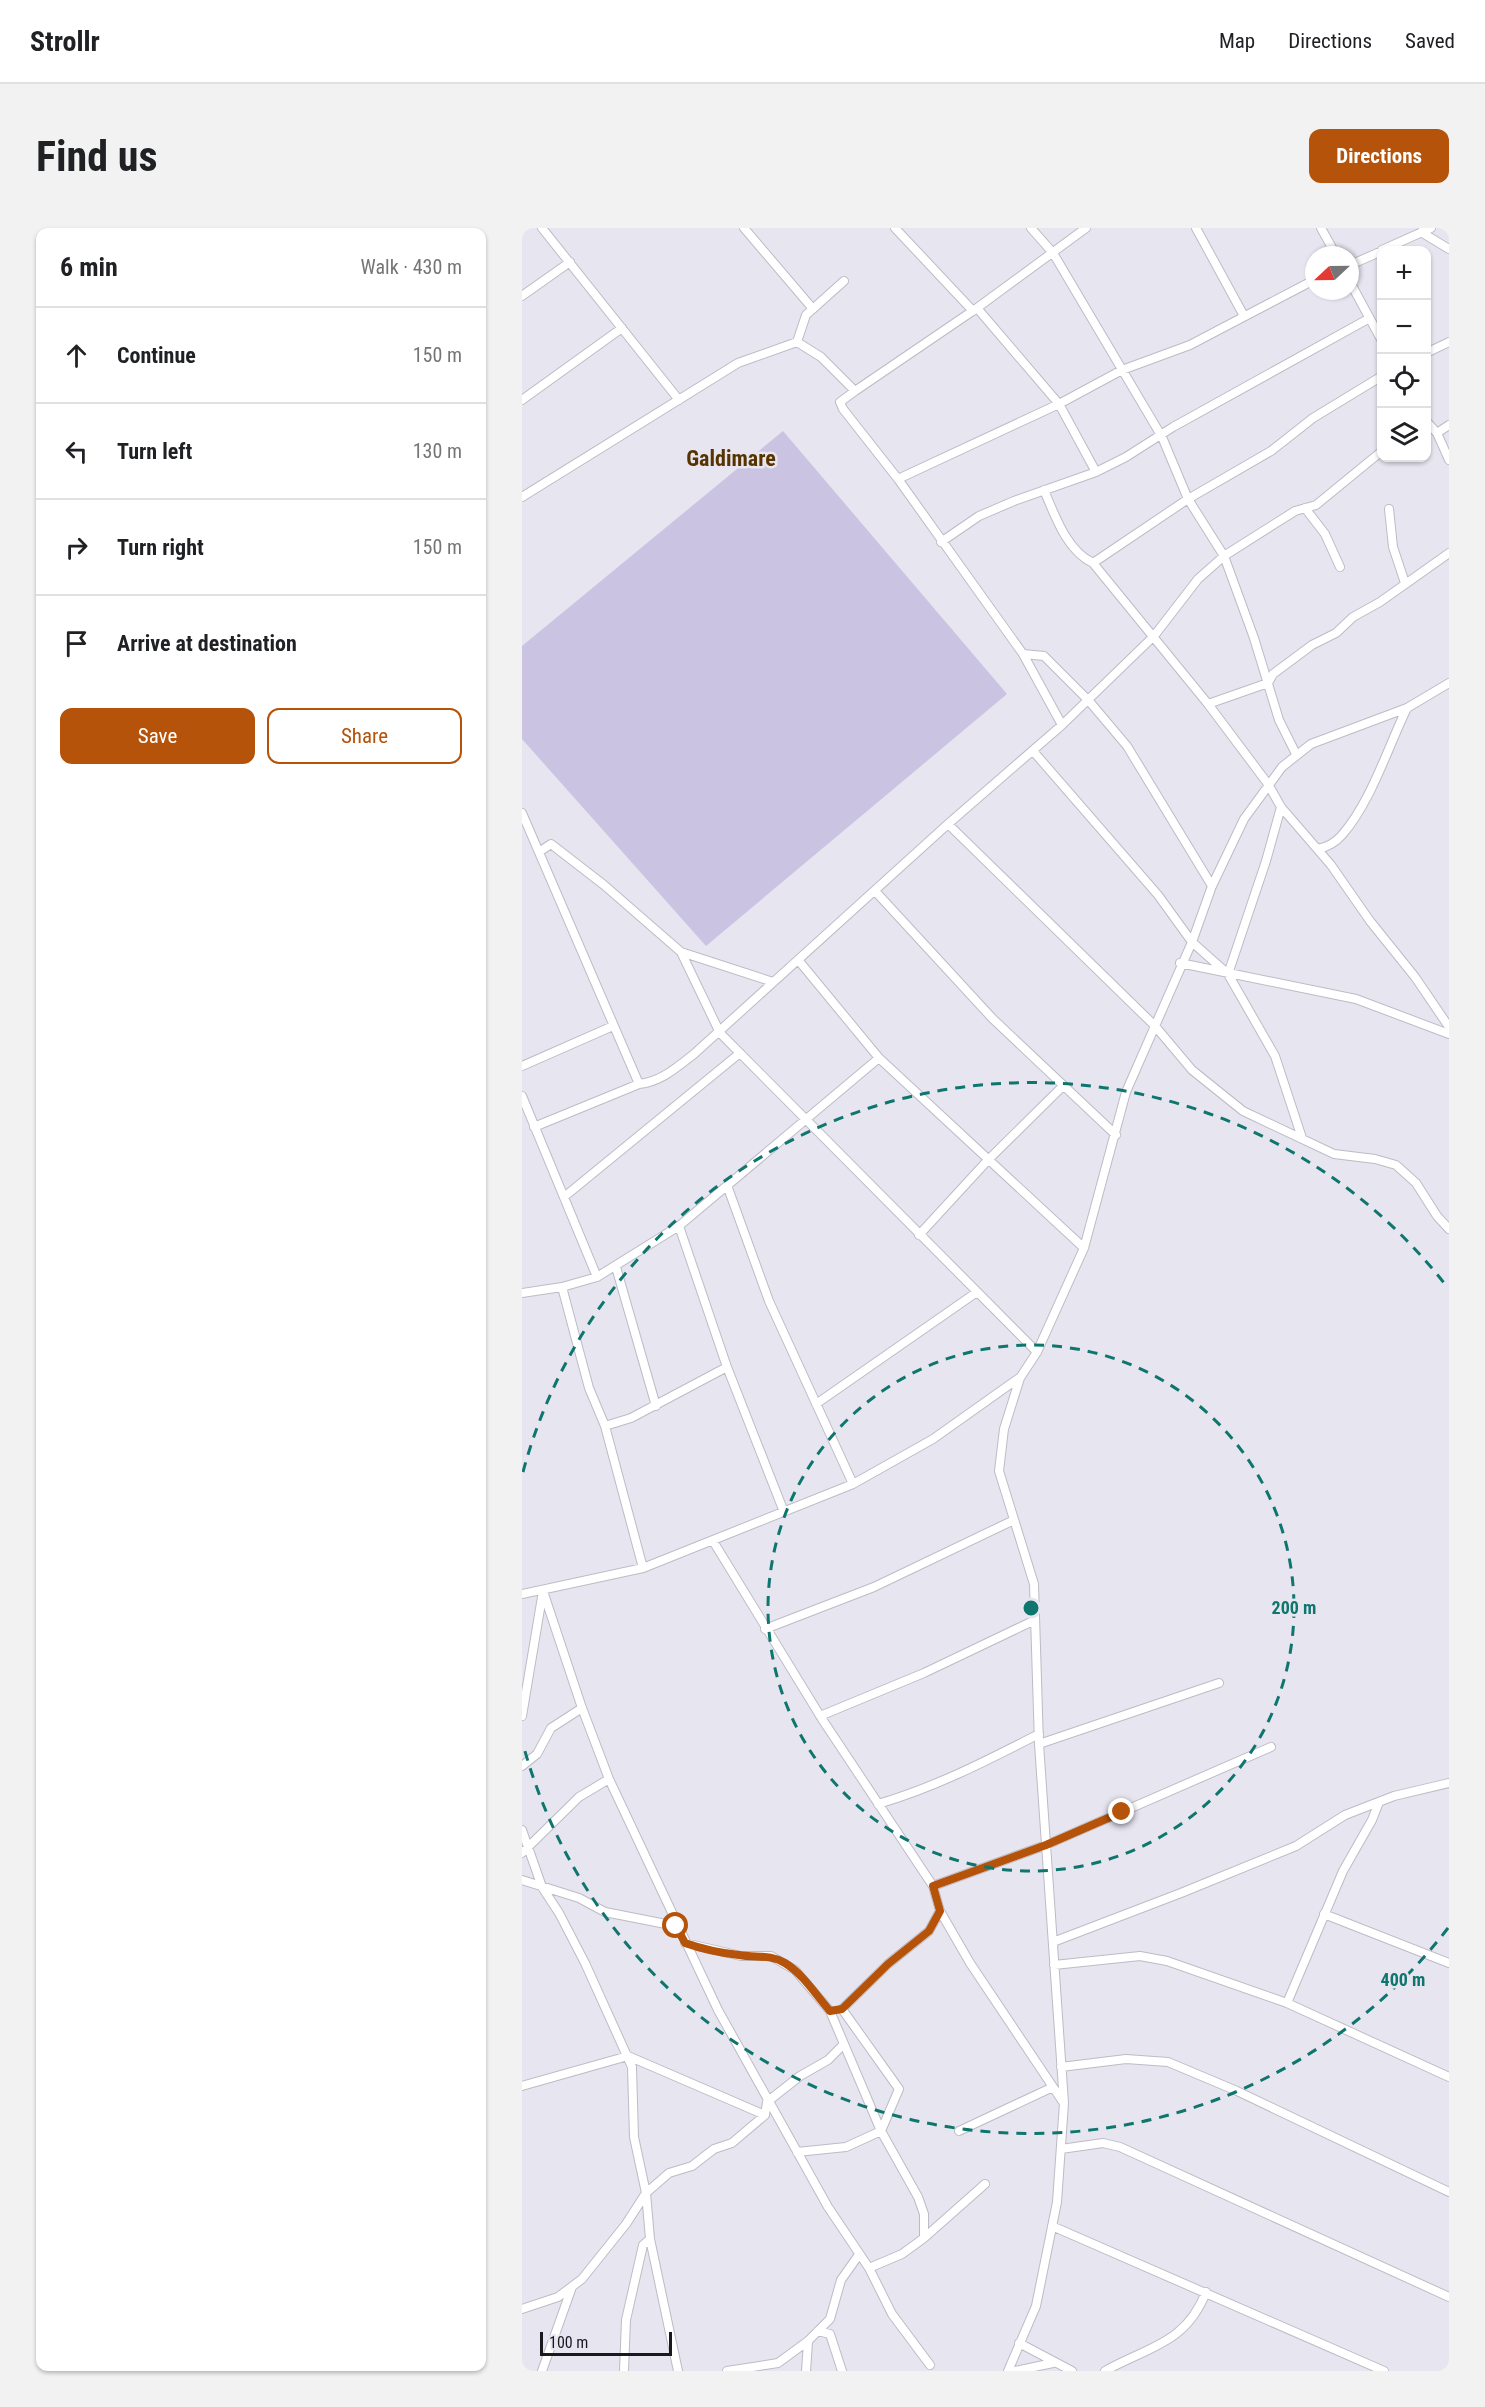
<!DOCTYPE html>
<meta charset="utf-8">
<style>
:root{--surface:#fff;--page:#f2f2f2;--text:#202124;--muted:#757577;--line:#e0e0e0;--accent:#b45309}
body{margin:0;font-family:"Roboto Condensed",sans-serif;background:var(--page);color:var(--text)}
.controls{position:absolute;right:18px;top:18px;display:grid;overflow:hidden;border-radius:12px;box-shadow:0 2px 4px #0004}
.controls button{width:54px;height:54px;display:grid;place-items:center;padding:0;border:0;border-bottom:2px solid var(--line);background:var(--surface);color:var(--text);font:30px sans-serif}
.compass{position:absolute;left:783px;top:18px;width:54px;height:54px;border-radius:50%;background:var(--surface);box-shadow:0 2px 4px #0004;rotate:248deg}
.scale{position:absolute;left:18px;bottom:15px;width:132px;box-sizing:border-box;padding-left:6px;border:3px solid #1a191d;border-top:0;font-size:16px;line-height:21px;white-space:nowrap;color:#1a191d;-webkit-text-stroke:4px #e7e5f0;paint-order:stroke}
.stop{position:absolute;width:18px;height:18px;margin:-14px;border:4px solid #b45309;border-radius:50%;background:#fff}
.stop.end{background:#b45309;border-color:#fff;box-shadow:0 2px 6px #0008}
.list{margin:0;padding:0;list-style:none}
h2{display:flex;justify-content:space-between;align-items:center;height:78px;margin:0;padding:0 24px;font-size:26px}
h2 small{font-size:20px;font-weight:400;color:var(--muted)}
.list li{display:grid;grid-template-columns:39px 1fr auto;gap:18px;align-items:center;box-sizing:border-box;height:96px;padding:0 24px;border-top:2px solid var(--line)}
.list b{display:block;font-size:22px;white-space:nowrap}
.list em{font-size:20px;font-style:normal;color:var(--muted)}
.actions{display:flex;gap:12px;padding:18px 24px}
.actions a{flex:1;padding:14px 0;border:2px solid var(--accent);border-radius:12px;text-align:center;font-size:21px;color:var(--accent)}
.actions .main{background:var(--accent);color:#fff}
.icon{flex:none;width:33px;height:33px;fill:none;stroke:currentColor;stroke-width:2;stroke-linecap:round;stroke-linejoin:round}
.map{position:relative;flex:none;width:927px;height:2143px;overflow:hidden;border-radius:12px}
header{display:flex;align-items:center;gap:36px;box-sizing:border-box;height:84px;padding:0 30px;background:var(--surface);border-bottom:2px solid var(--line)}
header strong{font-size:28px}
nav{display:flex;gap:33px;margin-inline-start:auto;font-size:21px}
.intro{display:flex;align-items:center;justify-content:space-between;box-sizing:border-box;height:144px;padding:0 36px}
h1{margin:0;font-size:42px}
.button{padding:15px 27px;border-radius:12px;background:var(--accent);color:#fff;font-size:21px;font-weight:700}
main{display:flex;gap:36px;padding:0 36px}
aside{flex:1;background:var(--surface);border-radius:12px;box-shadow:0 2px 4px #0004}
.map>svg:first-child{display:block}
</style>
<header>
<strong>Strollr</strong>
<nav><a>Map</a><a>Directions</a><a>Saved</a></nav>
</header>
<div class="intro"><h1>Find us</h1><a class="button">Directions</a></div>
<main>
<aside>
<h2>6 min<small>Walk · 430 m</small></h2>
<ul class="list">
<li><svg class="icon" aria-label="ahead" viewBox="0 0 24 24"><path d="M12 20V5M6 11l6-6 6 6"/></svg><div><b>Continue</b></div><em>150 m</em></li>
<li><svg class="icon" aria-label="left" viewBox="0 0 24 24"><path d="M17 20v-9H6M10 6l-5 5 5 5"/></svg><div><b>Turn left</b></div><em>130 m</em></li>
<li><svg class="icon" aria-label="right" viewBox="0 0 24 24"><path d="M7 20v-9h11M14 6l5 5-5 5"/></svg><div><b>Turn right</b></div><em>150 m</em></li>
<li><svg class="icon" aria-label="arrive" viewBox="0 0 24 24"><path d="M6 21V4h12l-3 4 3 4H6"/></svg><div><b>Arrive at destination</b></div></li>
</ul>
<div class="actions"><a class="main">Save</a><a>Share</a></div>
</aside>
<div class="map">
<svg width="927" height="2143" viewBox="0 0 927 2143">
<rect width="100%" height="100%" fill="#e7e5f0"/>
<path fill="#cac3e2" d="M261 203 485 466 184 718 0 511V418Z"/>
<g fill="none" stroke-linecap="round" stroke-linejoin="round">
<g stroke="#bdbbc6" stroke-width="10">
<path id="street" d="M20 0 157 172
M222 0 291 81
M373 0 451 83
M509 0 531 25 640 209 666 271 702 328 732 410 757 492 774 526
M674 0 722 88
M799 0 814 27
M899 4 927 21
M860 22 909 0
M828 37 860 23
M828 54 860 113
M0 68 48 34
M455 80 537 176 574 244
M275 114 284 87 322 53
M904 125 927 114
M0 172 100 100
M904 193 915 205 927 232
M915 205 927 197
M376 251 537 176 600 142 668 117 792 52
M522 262C533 288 545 323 571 335L686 476 746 556 759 579 809 637 848 693 893 749 927 799
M0 269 216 135 275 114 299 129 333 163 455 80 564 0
M783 280 803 306 818 339
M867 281 871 319 883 355
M419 314 457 288 492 273 574 244 604 229 651 199 846 91
M571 335 666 271 749 223 791 190 860 148
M501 426 522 428 567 473 605 518 690 658
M686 476 746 455 751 446 790 417 814 405 831 389 858 374 927 325
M540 497 632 408 676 351 702 328 773 283 794 277 860 223
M511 523 636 667 670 714 706 746 753 828 780 910
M0 585 117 856
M426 596 633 798 670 842 721 883 812 926 853 931 874 937 894 955 915 988 927 1001
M796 621C805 619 814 614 820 607 849 574 866 519 885 480
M17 624 29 616 82 657 159 724 198 805 515 1124
M353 663 470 790 594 907
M159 724 251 754
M277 733 357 830 562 1020
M658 735 834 771 927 806
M706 746 744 633 759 579
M0 838 91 798
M0 868 75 1049
M12 899 117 856C139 854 155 839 172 826L426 596 540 497 501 426 376 251 321 181 318 174 333 163
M206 960 247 1073 331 1256
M42 969 218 825
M157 998 205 1139 262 1284
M397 1007 466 932 541 858
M94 1039 134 1178
M40 1059 67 1160 83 1198 121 1340
M0 1065 40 1059 75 1049 157 998 357 830
M294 1176 455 1064
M83 1198 109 1190 205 1139
M191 1313 300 1491 411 1658 418 1683 448 1735 541 1874
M21 1363 60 1480 87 1551 196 1782 306 1979 347 2040 370 2086 408 2137
M0 1366 121 1340 331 1256 411 1211 497 1150
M243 1401 352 1359 492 1292
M0 1488 21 1363
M298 1488 402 1445 513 1392
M517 1516 697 1455
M0 1538 15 1526 29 1500 60 1480
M356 1576C414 1559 464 1533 517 1506
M0 1602 20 1659 37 1685 63 1735 110 1839 112 1909 124 1965 128 2011 156 2143
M0 1625 57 1569 87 1551
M0 1652 57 1670 83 1684 154 1698
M411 1658 524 1617 749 1519
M802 1686 927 1735
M531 1714 659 1665 774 1618 823 1587 872 1568 927 1555
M163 1715 219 1728H249L273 1742 308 1783 359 1903 324 1919 275 1924
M532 1737 618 1728 645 1733 765 1775 927 1849
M765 1775 821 1643 850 1592 857 1574
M539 1839 604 1831 646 1834 715 1863 927 1964
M0 1858 106 1828 243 1887
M437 1903 531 1859
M539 1921 581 1915 598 1919 927 2069
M530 1998 862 2143
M402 2010 463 1956
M347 2040 380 2026 402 2010V1986L396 1969 359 1903 377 1861 320 1781 366 1736 407 1703 418 1683
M0 2081 36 2069 60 2051 104 1996 124 1965 147 1945 170 1938 192 1921 210 1915 243 1887 245 1874 278 1848 306 1832 321 1817
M296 2103 308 2106 320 2143
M497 2115 550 2143
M20 2143 50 2059
M102 2143 104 2092 121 2017 128 2011
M205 2143 256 2135 286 2113 308 2091 319 2052 336 2028
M284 2143 286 2114
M486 2143 514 2078 535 1974 542 1875 517 1516 512 1356 477 1243 482 1201 498 1150 515 1124 562 1020 604 864 670 714 690 658 722 591 760 539 789 516 885 480 927 455
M493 2143 531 2135
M583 2143C625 2119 664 2116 684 2064"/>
</g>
<use href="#street" stroke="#fff" stroke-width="8"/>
</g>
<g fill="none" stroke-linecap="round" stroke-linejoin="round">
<path stroke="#b45309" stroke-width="8" d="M154 1698 163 1715C180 1721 199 1725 217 1727 234 1730 248 1726 263 1735 281 1746 294 1767 308 1783L320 1781 366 1736 407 1703 418 1683 411 1658 524 1617 600 1584"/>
</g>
<g fill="none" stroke="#0f766e" stroke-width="3" stroke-dasharray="10 8">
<circle cx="509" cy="1380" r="263"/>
<path d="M926 1700A526 526 0 0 1 1 1516M1 1244A526 526 0 0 1 926 1060"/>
</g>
<g text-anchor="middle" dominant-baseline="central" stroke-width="5" stroke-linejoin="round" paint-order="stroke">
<g font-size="22" font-weight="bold" fill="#573300" stroke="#e7e5f0">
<text x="209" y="230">Galdimare</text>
</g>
</g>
<circle cx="509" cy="1380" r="9" fill="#0f766e" stroke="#e7e5f0" stroke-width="3"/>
<g font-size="18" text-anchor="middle" font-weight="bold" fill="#0f766e" stroke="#e7e5f0" stroke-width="5" stroke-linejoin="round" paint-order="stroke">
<text x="772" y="1386">200 m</text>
<text x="881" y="1758">400 m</text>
</g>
</svg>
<div class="controls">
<button>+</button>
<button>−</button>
<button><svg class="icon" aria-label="locate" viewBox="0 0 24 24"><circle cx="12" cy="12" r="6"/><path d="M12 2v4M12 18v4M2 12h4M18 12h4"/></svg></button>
<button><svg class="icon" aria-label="layers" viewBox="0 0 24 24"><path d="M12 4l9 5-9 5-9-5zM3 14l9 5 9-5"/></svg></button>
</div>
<svg class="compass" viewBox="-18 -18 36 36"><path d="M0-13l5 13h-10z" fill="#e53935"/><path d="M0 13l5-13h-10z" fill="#757577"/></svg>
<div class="scale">100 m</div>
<div class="stop" style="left:154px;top:1698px"></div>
<div class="stop end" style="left:600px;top:1584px"></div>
</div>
</main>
